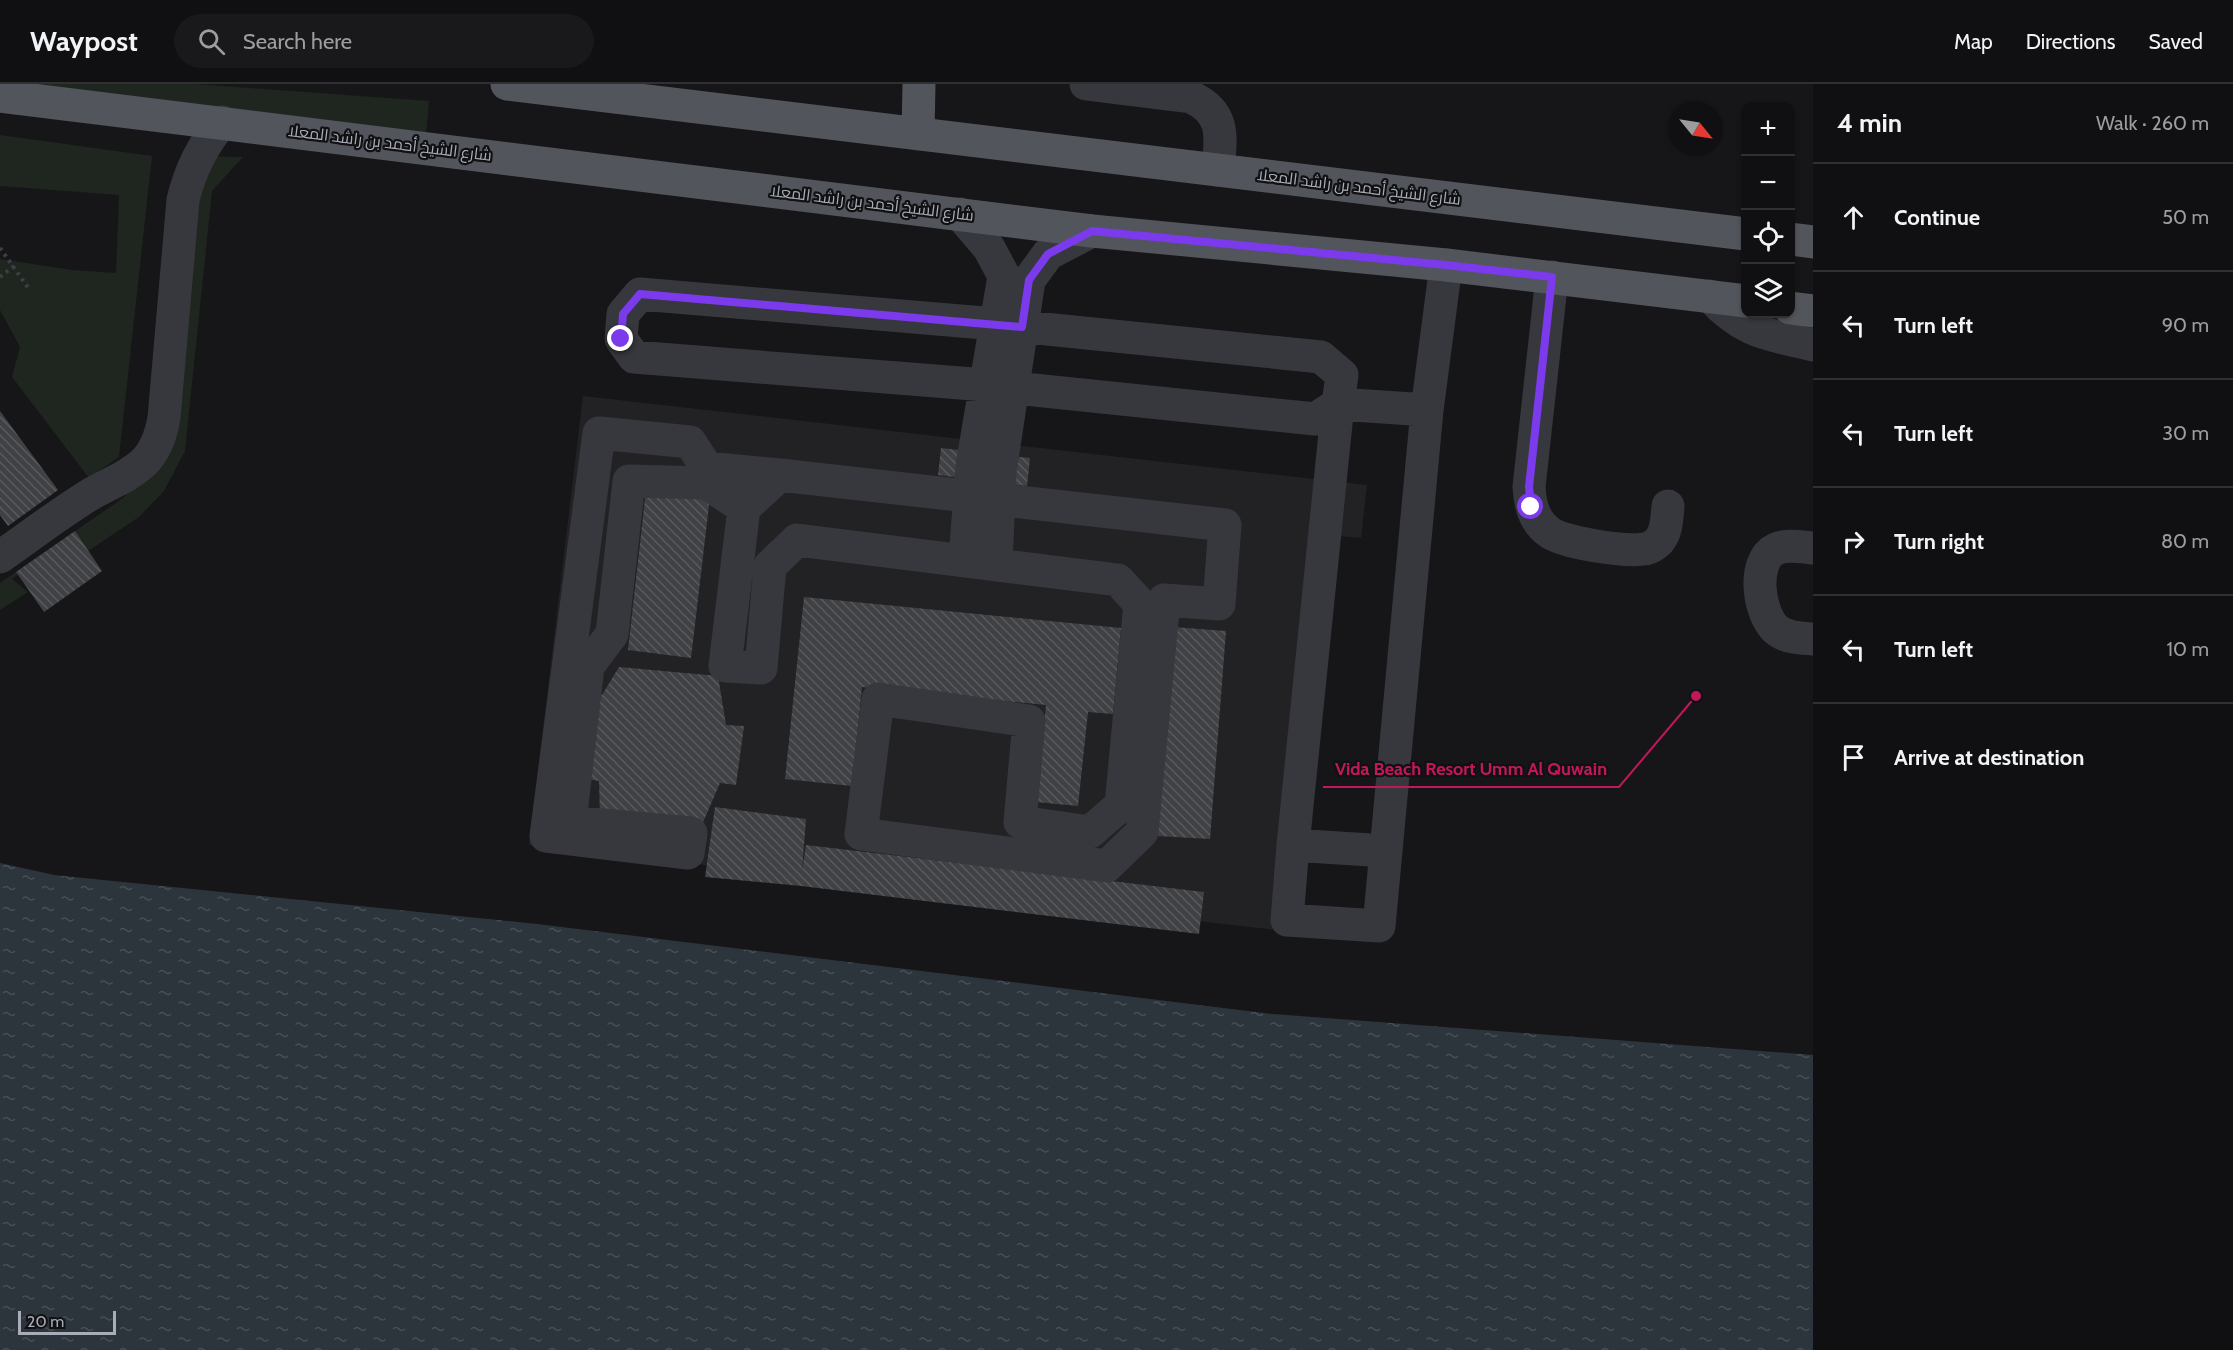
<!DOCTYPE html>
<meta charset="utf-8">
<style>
:root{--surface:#101012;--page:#19191b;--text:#f1f3f6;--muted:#9c9d9f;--line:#303032}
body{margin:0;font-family:Cabin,Cairo,sans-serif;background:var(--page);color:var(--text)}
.controls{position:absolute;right:18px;top:18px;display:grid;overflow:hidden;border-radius:12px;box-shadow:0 2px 4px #0004}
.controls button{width:54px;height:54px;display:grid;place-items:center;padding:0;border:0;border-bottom:2px solid var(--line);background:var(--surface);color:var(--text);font:30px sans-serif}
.compass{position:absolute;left:1669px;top:18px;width:54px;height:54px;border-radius:50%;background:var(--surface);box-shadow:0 2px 4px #0004;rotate:120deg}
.scale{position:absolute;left:18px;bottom:15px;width:98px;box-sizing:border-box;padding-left:6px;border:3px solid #a8adb8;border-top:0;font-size:16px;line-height:21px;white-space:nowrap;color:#a8adb8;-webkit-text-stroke:4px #111113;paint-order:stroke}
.stop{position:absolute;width:18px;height:18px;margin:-14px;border:4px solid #7c3aed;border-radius:50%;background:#fff}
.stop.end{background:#7c3aed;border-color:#fff;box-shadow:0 2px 6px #0008}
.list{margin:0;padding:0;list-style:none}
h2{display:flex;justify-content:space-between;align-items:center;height:78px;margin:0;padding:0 24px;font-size:26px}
h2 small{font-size:20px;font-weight:400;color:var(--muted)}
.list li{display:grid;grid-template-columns:39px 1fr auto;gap:18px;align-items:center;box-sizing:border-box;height:108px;padding:0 24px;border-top:2px solid var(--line)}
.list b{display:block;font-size:22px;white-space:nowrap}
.list em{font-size:20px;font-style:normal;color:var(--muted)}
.icon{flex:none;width:33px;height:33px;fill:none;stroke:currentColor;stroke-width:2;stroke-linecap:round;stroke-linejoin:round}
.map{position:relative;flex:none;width:1813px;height:1266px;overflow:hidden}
header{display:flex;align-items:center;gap:36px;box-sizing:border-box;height:84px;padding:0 30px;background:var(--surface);border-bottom:2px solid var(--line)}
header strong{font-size:28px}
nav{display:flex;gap:33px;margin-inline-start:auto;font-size:21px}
.search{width:420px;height:54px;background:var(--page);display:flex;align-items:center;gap:15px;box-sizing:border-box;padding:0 21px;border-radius:33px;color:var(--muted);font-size:22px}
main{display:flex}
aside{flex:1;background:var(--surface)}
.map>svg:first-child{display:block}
</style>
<header>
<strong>Waypost</strong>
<div class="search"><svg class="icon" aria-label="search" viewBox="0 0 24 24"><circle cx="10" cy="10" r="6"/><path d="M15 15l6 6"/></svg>Search here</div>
<nav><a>Map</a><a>Directions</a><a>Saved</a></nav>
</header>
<main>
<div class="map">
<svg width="1813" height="1266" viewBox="0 0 1813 1266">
<defs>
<pattern id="water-ripples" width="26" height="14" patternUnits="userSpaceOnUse" patternTransform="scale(1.5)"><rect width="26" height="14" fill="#2c353c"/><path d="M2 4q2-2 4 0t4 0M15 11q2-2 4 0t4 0" fill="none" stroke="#485056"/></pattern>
<pattern id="building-back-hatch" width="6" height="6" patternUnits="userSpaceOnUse" patternTransform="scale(1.5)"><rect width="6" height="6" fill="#404145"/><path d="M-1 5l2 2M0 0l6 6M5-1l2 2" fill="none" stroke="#595a5e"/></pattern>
</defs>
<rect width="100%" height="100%" fill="#161618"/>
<path fill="#222225" d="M583 312 1367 401 1361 454 1314 450 1277 846 529 761Z"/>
<path fill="#1e261f" d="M19 0H194L429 17 426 51Z
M0 51 152 72 119 373 89 394 12 293 20 263 0 226V175L72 186 116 189 119 111 0 102Z
M189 72 243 73 212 107 185 367 164 407 139 433 88 467 75 448 12 495 28 508 0 526V499L123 414 144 392Z"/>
<path fill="url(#water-ripples)" d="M0 779 54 791 537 840 1273 930 1813 971V1266H0Z"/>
<path fill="url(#building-back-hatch)" d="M0 327 58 406 8 442 0 431Z
M941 364 1030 374 1027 402 938 391Z
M646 406 710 413 691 574 628 566Z
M75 447 102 487 44 528 16 488Z
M804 513 1121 544 1113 630 1088 628 1078 722 1036 718 1046 621 862 603 852 702 785 695Z
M1173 543 1226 547 1210 755 1157 752Z
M619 583 718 592 726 641 744 642 736 701 720 699 701 743 600 733 599 697 576 693 587 615 602 611Z
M715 723 806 735 802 787 806 761 1204 808 1199 850 801 802 705 793Z"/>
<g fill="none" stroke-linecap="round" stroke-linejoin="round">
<path stroke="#3d3f44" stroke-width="4" stroke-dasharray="3 4.5" stroke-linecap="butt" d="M0 164 29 205
M0 193 14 182"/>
<path stroke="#37383d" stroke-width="33" d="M1086 0 1191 13C1226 29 1221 53 1218 86
M960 130 989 164 1004 192 972 382 965 476
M1552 193 1529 403C1530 421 1534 437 1549 448 1563 459 1625 468 1643 465 1649 465 1655 461 1659 457 1667 448 1667 433 1668 422
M640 210 996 240 1321 273 1342 291 1338 320 1315 335 986 301 634 273 621 255 623 230Z
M1710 212C1744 249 1767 250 1813 261
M1427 326 1338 320 1293 761 1287 836 1379 842 1427 326 1446 181
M780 391 1225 441 1219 520 1164 516 1142 748 1107 782 861 750 878 615 1029 637 1020 738 1090 748 1121 721 1140 520 1118 496 797 456 770 482 761 584 725 582 744 424Z
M744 424 706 399 629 397 612 550 588 582 570 738 691 749 688 769 546 752 599 349 690 358 707 384 780 391
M1813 464C1802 463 1787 460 1776 465 1751 476 1758 532 1778 547 1788 554 1801 554 1813 555
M0 473C30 452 60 429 91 410 108 400 128 393 143 379 156 367 161 351 164 334L183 116C190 86 202 62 222 38
M996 480 1000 388 1029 196 1048 170 1092 147
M1293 761 1385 767"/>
<path stroke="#53555c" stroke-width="33" d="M507 0 1746 150
M0 12 1092 147 1446 181 1746 217
M918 50 919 0
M1790 155 1813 158
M1790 224 1813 227"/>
</g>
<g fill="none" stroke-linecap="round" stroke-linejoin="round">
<path stroke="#7c3aed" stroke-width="8" d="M621 255 623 230 640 210 1022 243 1029 196 1048 170 1092 147 1446 181 1552 193 1529 403 1531 423"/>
</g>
<g text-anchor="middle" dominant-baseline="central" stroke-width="4.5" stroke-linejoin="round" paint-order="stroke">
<g font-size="16" fill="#a8adb8" stroke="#111113">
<text transform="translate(390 59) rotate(7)">شارع الشيخ أحمد بن راشد المعلا</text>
<text transform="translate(1359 103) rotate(7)">شارع الشيخ أحمد بن راشد المعلا</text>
<text transform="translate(872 119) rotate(7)">شارع الشيخ أحمد بن راشد المعلا</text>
</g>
</g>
<path fill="none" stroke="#c2185b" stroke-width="2" d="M1696 612L1619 703H1323"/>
<circle fill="#c2185b" stroke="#111113" stroke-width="2" cx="1696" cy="612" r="6"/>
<g font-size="18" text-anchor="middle" font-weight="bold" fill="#c2185b" stroke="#111113" stroke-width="4.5" stroke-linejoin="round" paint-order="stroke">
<text x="1471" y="691">Vida Beach Resort Umm Al Quwain</text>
</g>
</svg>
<div class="controls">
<button>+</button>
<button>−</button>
<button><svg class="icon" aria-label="locate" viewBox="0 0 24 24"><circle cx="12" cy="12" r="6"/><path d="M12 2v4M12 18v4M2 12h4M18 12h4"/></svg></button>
<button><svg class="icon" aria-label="layers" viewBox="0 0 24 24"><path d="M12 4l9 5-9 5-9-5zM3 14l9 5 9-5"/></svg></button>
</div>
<svg class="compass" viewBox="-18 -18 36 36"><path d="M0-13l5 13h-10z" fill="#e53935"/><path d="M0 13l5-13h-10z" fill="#9c9d9f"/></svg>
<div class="scale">20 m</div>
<div class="stop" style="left:1531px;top:423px"></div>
<div class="stop end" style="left:621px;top:255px"></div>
</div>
<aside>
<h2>4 min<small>Walk · 260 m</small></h2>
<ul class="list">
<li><svg class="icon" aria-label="ahead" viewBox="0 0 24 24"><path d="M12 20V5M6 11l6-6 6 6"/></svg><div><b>Continue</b></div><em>50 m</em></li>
<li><svg class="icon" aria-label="left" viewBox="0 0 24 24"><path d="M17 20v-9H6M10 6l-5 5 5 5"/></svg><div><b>Turn left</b></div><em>90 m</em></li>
<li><svg class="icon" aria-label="left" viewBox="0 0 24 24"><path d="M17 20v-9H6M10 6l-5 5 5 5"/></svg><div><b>Turn left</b></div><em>30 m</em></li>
<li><svg class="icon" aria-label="right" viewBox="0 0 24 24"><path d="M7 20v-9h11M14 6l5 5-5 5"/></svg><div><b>Turn right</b></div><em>80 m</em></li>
<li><svg class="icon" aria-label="left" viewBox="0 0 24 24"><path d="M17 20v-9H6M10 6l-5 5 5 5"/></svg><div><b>Turn left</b></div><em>10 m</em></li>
<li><svg class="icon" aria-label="arrive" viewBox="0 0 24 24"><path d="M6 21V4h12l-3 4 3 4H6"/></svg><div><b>Arrive at destination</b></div></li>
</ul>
</aside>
</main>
